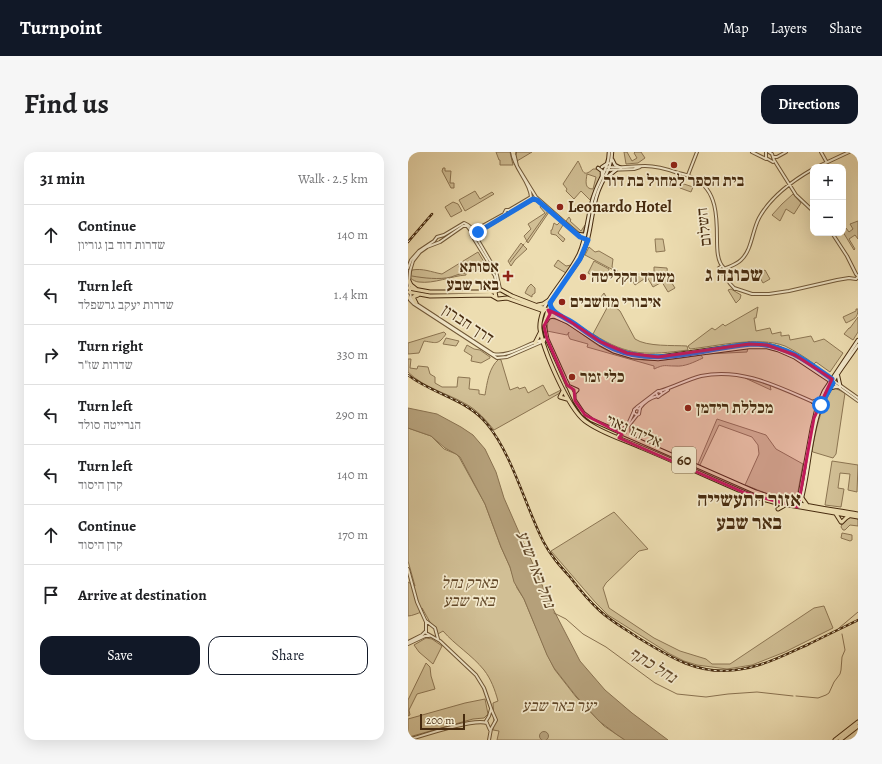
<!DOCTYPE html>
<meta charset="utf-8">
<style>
:root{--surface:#fff;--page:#f6f6f6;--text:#202124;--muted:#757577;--line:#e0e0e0;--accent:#111827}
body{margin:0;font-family:Alegreya,"Frank Ruhl Libre",serif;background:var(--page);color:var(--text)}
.controls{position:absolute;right:12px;top:12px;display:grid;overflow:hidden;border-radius:8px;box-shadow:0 4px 16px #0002}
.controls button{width:36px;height:36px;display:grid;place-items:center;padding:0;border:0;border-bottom:1px solid var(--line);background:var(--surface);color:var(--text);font:20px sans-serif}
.scale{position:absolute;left:12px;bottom:10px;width:45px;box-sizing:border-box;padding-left:4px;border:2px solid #472b0f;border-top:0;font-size:11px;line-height:14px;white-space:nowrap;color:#472b0f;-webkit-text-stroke:3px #f3e9cc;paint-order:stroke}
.stop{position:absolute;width:12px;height:12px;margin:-9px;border:3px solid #1a73e8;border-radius:50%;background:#fff}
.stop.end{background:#1a73e8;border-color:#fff;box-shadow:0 1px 4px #0008}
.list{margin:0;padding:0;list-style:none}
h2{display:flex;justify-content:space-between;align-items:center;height:52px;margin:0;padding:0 16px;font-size:17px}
h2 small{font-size:13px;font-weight:400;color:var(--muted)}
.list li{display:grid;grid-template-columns:26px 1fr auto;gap:12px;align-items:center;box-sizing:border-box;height:60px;padding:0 16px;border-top:1px solid var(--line)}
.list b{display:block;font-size:15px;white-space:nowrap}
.list p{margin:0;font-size:13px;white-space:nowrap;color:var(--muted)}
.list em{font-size:13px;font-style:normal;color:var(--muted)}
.actions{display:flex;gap:8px;padding:12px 16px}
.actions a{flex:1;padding:9px 0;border:1px solid var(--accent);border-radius:12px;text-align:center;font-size:14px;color:var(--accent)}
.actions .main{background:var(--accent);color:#fff}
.icon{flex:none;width:22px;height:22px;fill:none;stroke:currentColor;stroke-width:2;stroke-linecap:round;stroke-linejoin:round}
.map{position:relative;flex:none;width:450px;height:588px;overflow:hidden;border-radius:12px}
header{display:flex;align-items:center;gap:24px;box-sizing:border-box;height:56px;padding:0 20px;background:var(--accent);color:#fff}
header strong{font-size:19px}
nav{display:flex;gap:22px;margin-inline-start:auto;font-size:14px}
.intro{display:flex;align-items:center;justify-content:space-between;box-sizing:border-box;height:96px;padding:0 24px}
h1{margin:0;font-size:28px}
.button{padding:10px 18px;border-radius:12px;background:var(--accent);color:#fff;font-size:14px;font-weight:700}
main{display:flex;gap:24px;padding:0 24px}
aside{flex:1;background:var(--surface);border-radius:12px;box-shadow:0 4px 16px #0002}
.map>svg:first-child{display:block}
</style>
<header>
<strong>Turnpoint</strong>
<nav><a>Map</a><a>Layers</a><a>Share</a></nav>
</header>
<div class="intro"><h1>Find us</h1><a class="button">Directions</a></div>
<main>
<aside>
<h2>31 min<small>Walk · 2.5 km</small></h2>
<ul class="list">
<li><svg class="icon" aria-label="ahead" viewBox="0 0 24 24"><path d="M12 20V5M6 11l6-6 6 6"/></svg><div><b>Continue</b><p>שדרות דוד בן גוריון</p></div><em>140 m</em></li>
<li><svg class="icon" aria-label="left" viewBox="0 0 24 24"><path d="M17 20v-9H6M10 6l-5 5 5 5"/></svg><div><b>Turn left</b><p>שדרות יעקב גרשפלד</p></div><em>1.4 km</em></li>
<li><svg class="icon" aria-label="right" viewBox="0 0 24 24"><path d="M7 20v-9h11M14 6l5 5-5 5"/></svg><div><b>Turn right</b><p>שדרות שז&quot;ר</p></div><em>330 m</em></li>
<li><svg class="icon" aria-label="left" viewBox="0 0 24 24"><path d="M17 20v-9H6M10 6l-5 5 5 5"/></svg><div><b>Turn left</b><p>הנרייטה סולד</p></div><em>290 m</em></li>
<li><svg class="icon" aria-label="left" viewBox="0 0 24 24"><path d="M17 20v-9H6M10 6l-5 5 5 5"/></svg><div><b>Turn left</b><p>קרן היסוד</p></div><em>140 m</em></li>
<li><svg class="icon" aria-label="ahead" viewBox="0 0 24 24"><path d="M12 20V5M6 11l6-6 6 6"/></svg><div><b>Continue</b><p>קרן היסוד</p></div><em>170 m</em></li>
<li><svg class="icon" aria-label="arrive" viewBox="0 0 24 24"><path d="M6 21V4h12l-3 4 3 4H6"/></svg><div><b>Arrive at destination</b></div></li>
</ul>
<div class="actions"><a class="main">Save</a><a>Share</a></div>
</aside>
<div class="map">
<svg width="450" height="588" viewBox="0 0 450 588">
<rect width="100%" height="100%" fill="#edddb1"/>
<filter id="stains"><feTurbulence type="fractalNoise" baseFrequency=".005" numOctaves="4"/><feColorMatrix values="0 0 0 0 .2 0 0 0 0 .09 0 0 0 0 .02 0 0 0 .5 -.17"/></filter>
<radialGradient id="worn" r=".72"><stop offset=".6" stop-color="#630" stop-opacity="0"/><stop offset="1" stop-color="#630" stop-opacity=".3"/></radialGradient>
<path fill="#d1bf95" stroke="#8c7552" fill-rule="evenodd" d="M88 0H102L105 13H92V8H91Z
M107 0H124L109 9Z
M216 0H219L224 9 229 6 226 1 227 0H233L237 6 230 11 218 12Z
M170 9C175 17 174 27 185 17H189L193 19V23L182 48 173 39 166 47 158 39 159 37 155 32ZM179 22 188 25 185 37C176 37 178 29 179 22Z
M35 16H37V19H43L42 31H46V36H43L34 19Z
M273 31 285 35 283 40 272 36Z
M67 39 72 47 84 40 86 42 57 59 51 48Z
M385 42 393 51 386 62 378 57 372 69 364 63 374 52Z
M45 50 50 52 54 59 43 65 37 55Z
M133 53 141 60 120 91 116 84 123 77 120 72 137 61 132 55Z
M161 65 163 68 162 69 173 79 177 73 175 81H172L158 69Z
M450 69V87L447 83 441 87 447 97 446 98 435 80V77L438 76 441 80 445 77 442 72Z
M152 70 155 73 150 81 157 87 155 90 148 83 143 82V78H144L146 71 149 73Z
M247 87H255L257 99 248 100Z
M113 91 119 97 107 108 103 114 100 109Z
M181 95 187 100 191 99 205 107 204 115 209 118V120L177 103Z
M70 100 76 110 71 113 78 110 80 113 79 117 61 118 58 119V123C43 124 26 132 11 130 8 130 5 128 2 126L4 118C15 116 23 120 34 122Z
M150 108 158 114 163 113 158 121 146 114Z
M186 109 201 117 198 131 180 121Z
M246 115 259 116 260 125 267 136 260 140 254 130 245 135 239 125 227 133 222 125 212 123 213 121 246 123Z
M357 118 362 127 355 131 350 122Z
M123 132 127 136V141L124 143V145L117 141 120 135Z
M323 137 333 143 332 147 328 151 320 138Z
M196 141 201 150 212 159 227 187C239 195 265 193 279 194L280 198C240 203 221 205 185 182L200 154 196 151 198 149 193 145Z
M350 155 348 166H346L348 179 362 176 364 182 373 180V184L381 183 382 188 403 184 406 190 416 187 435 201 422 220 408 210 406 212C397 205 387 199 377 194 350 184 310 194 282 197L280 194 304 176 307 178 315 172 317 174Z
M448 157H450C450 166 446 167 438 171L435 165 448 159Z
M450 165V180L445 188 436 182 441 176H442Z
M143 166C162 170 175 184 191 194 224 214 257 209 293 203L295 206C286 210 277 215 267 214 256 214 257 212 246 217V214L179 195 180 192 162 187 160 183 161 180 159 183 139 179 140 168Z
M36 180 38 182C30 193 29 191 16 189L11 201 0 202V191Z
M38 186 51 189 48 194 35 192Z
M59 193 66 197 72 198 82 205V206L73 211 63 209 64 204 56 199Z
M340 196 339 200 299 202Z
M0 207H3L2 216 9 217 10 214 20 215 22 222 27 225V231L34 235H49L50 225 62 226 61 237 71 238V242L77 243C79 231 81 215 91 207L93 208 102 238 110 235 111 237 117 235 120 241 135 233 141 244 153 238 152 241 86 278C78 268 69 258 58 252 39 241 16 236 0 220Z
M337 226 362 233 363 238Z
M427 236 437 241 428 302 425 306 405 300 404 299C408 277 412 257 424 237Z
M309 267 358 283 368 297 395 312 389 345 386 348 368 345 337 333 351 302 350 293 344 285 311 273 292 313 290 312Z
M0 276 23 284 36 297 48 302 51 305 77 352 93 395 102 415 109 436 116 447 139 502 147 518 168 545 196 574 217 588H89L91 579 85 578 86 570 85 551 90 549C87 538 83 527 76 518 64 503 47 493 35 479L30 482 28 475 23 472 14 456V460C10 461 4 464 0 464V430L7 434 0 409Z
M424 309 450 313 449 340 440 338 442 322 432 321 430 336 436 337 433 355 417 353Z
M206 360 240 397 231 399 198 431 195 436 201 456 246 486 272 499 298 507 304 512H322L406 456 416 454 425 476 377 500 344 513 319 517 289 513 276 509 262 502 200 463 187 450 143 399Z
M444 365 450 367V374L442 373 437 378H435L433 375C435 369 437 367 444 365Z
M434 381 444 383V388L442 389 433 386Z
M18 486 24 487 34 494 25 512 11 500 6 493Z
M18 511 22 515 23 524 27 537 9 542 1 558 2 563 0 564V548Z
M77 547 80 562 76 566 65 567 1 585 0 580V567L57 551Z"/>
<path fill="#b5a07a" stroke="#89714f" d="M0 256 29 262 53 275 65 283 77 297 88 320 96 346 142 451 172 509 197 538 224 561 260 588H217L208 582 191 569 168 544 146 516 139 503 116 447 106 430 102 415 93 395 77 352 52 305 48 302 37 296 23 284 0 276Z
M131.5 584a4.5 4.5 0 1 1 9 0a4.5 4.5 0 1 1-9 0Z"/>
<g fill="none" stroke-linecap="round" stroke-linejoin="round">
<path stroke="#89714f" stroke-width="1" d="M118 90 140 59
M102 110 116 92
M4 124C15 126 32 128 43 125 49 123 53 121 59 121
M146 461 158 467 175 482 198 495 247 531 269 542 298 545 320 542 349 540 385 544
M431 476 450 460
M388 544 410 546 418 543 421 541 426 530 432 522 433 518 434 505 437 498 434 482"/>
<g stroke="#705838" stroke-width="4">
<path id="tertiary" d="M104 0C106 17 122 29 123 45
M344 0 358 7
M358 0V6L365 10
M361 0 364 2 366 8 388 43 405 59
M413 0 418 9
M106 1 109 14 128 45 170 82 180 88
M365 5H369L378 0
M200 15C212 16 224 14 237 14 248 14 259 17 270 21 276 22 282 24 287 27 309 38 309 66 309 87 309 96 309 110 316 116 314 123 322 132 327 137
M409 15 441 0
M199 18 226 17 232 15
M280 23 289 0
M127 47 139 56
M63 79 59 74H55L32 90 19 95 12 100 5 109 2 119 1 130 3 146 7 151 85 202C103 206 121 189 139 187
M424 81 439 104 448 122
M65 83 125 47
M67 83 88 119 92 137
M314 114 311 116 315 122
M0 116 3 108 11 99 26 89 29 85 36 83 56 71 60 73 65 77
M316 117C322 114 328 113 333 108 344 98 344 79 351 66 363 44 384 29 405 17
M449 123 450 124
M326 136 344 142H361L381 139 429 128 441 126 448 127 450 125
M89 138 87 124 83 118 79 108 63 82V79L65 77H69L96 62 98 58H101L123 45
M0 143 2 148 6 152 89 206 99 205 136 189
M426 229 450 246
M425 231 450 249
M252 239C266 235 278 228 293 224 335 215 372 236 410 252
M254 242 260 238
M229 255 250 239 253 240 254 242 250 245 248 241
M232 257 228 256 226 258V261L229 263 231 262 232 256C236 250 242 246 249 244
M209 285 221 270 226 259
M211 286 229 263
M0 417 9 450 18 470V481L32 489 68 523 76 536 84 559 88 568 83 577 81 588
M18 469 27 476 30 487
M0 490 14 483 18 479
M0 492 17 484H21
M82 578 78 569 81 564 83 557
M0 588C16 583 65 566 79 571"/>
</g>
<g stroke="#472b0f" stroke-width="4.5">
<path id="secondary" d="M204 0C204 16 195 26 190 40 182 62 184 85 173 105 163 123 145 139 140 158 160 166 175 179 193 190 210 201 230 205 250 205L341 192 359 193 371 196 387 203 426 229
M204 7 207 13 213 16
M194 15 200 11
M190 16 194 19V24
M198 26 208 18
M170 82 177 83
M136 156C146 137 162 121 171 102 180 82 179 60 187 40 192 26 201 15 201 0
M139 161 159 170 192 192 205 199 225 205 250 207 341 195H359L370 198 386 205 425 231
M430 224 432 233
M423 236 427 235H432
M405 250 412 247
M390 352 404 276 409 255 416 239 450 188
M392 353C401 323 401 289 411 259 418 235 436 214 450 193"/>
</g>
<g stroke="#472b0f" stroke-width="5">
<path id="primary" d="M106 1V0"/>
</g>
<g stroke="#472b0f" stroke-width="5">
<path id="trunk" d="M1 129 3 133 8 137
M0 136 22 140H87
M0 140 22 144 83 143 90 147 99 146 136 159
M0 145V146
M88 145 87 140 90 138H93L104 144 140 158 136 172 139 187 167 249 175 261 184 268 348 340C381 352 416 356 450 362
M8 151 5 145 10 143
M130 153 135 152 141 148
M136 156C134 163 131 169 132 177 135 198 160 256 177 269 193 281 214 287 232 295 271 311 308 329 347 345L369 351 450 365
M138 169 141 165 146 164
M127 191 132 181
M160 234 169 238 166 241V246
M155 239 152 245 159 247
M220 275V281L223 285
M394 346 399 353
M386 350 391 344
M370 357 377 353
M428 362 433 370
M434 370 438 366 441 364
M427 588 450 570
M432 588 450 574"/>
</g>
<use href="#tertiary" stroke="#f3e9cc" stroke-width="2"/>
<use href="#secondary" stroke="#f3e9cc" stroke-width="2.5"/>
<use href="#primary" stroke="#edddb1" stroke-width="3"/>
<use href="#trunk" stroke="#edddb1" stroke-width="3"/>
<g stroke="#472b0f" stroke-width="2.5">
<path id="rail" d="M0 90 24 62
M0 223C24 242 59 247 79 272 104 302 117 353 135 389 142 403 152 414 162 425 171 437 181 449 192 459 203 469 217 477 229 485 260 504 289 523 327 518 354 515 377 503 401 492 417 484 434 476 450 468"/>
</g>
<use href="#rail" stroke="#f3e9cc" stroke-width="1" stroke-dasharray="3" stroke-linecap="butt"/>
</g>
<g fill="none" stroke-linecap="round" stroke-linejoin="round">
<path stroke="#1a73e8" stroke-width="5" d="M70 80 125 47 129 48 172 85 180 88 172 107 142 151C143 162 159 166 167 172 179 181 191 190 206 197 250 216 300 195 345 192 377 192 400 210 424 227L423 229 425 231 413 253"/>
</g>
<path fill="#c2185b" fill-opacity="0.2" stroke="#c2185b" stroke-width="3" stroke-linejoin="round" d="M140 158 154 164 193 190 219 201 250 205 341 192 359 193 387 203 424 227 406 266 390 355 337 341 211 286 214 282 177 263 167 249 166 238 159 233 139 187 136 174 142 162Z"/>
<g fill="#8f2418" stroke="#f3e9cc" stroke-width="1.5">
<circle cx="266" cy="13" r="4"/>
<circle cx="152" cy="55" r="4"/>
<path d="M98 118h4v4h4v4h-4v4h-4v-4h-4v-4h4z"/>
<circle cx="175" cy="125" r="4"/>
<circle cx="154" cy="150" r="4"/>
<circle cx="164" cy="225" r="4"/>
<circle cx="280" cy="256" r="4"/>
</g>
<g text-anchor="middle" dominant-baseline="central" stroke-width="3.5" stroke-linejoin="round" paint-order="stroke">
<rect fill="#f3e9cc" stroke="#7b6448" stroke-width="1" x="264" y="295" width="24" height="26" rx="3"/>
<g font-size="15" font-weight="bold" fill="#472b0f">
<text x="276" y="308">60</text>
</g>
<g font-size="16" font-weight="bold" fill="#472b0f" stroke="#f3e9cc" text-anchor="start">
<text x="266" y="29" text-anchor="middle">בית הספר למחול בת דור</text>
<text x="160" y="55">Leonardo Hotel</text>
<text x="91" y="115" text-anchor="end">אסותא<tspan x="91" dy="18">באר שבע</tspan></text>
<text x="183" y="125">משרד הקליטה</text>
<text x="162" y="150">איבורי מחשבים</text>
<text x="172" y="225">כלי זמר</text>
<text x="288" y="256">מכללת רידמן</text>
</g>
<g font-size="16" fill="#472b0f" stroke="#f3e9cc">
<text transform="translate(296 75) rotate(-96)">השלום</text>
<text transform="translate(60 172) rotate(33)">דרך חברון</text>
<text transform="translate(226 279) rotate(24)">אליהו נאוי</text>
</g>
<g font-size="16" font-style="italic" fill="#63492a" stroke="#f3e9cc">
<text x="61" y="431">פארק נחל<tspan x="61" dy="18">באר שבע</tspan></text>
<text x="151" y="554">יער באר שבע</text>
</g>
<g font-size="17" font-style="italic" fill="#62482a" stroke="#f3e9cc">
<text transform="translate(128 417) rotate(69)">נחל באר שבע</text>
<text transform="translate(245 513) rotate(32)">נחל כתף</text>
</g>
<g font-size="20" font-weight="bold" fill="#472b0f" stroke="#f3e9cc">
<text x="326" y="122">שכונה ג</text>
<text x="341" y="347">אזור התעשייה<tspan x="341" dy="23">באר שבע</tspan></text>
</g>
</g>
<rect width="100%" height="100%" filter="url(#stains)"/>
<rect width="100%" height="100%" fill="url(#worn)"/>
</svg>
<div class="controls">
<button>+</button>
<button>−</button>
</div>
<div class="scale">200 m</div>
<div class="stop" style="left:413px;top:253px"></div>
<div class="stop end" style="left:70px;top:80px"></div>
</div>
</main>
